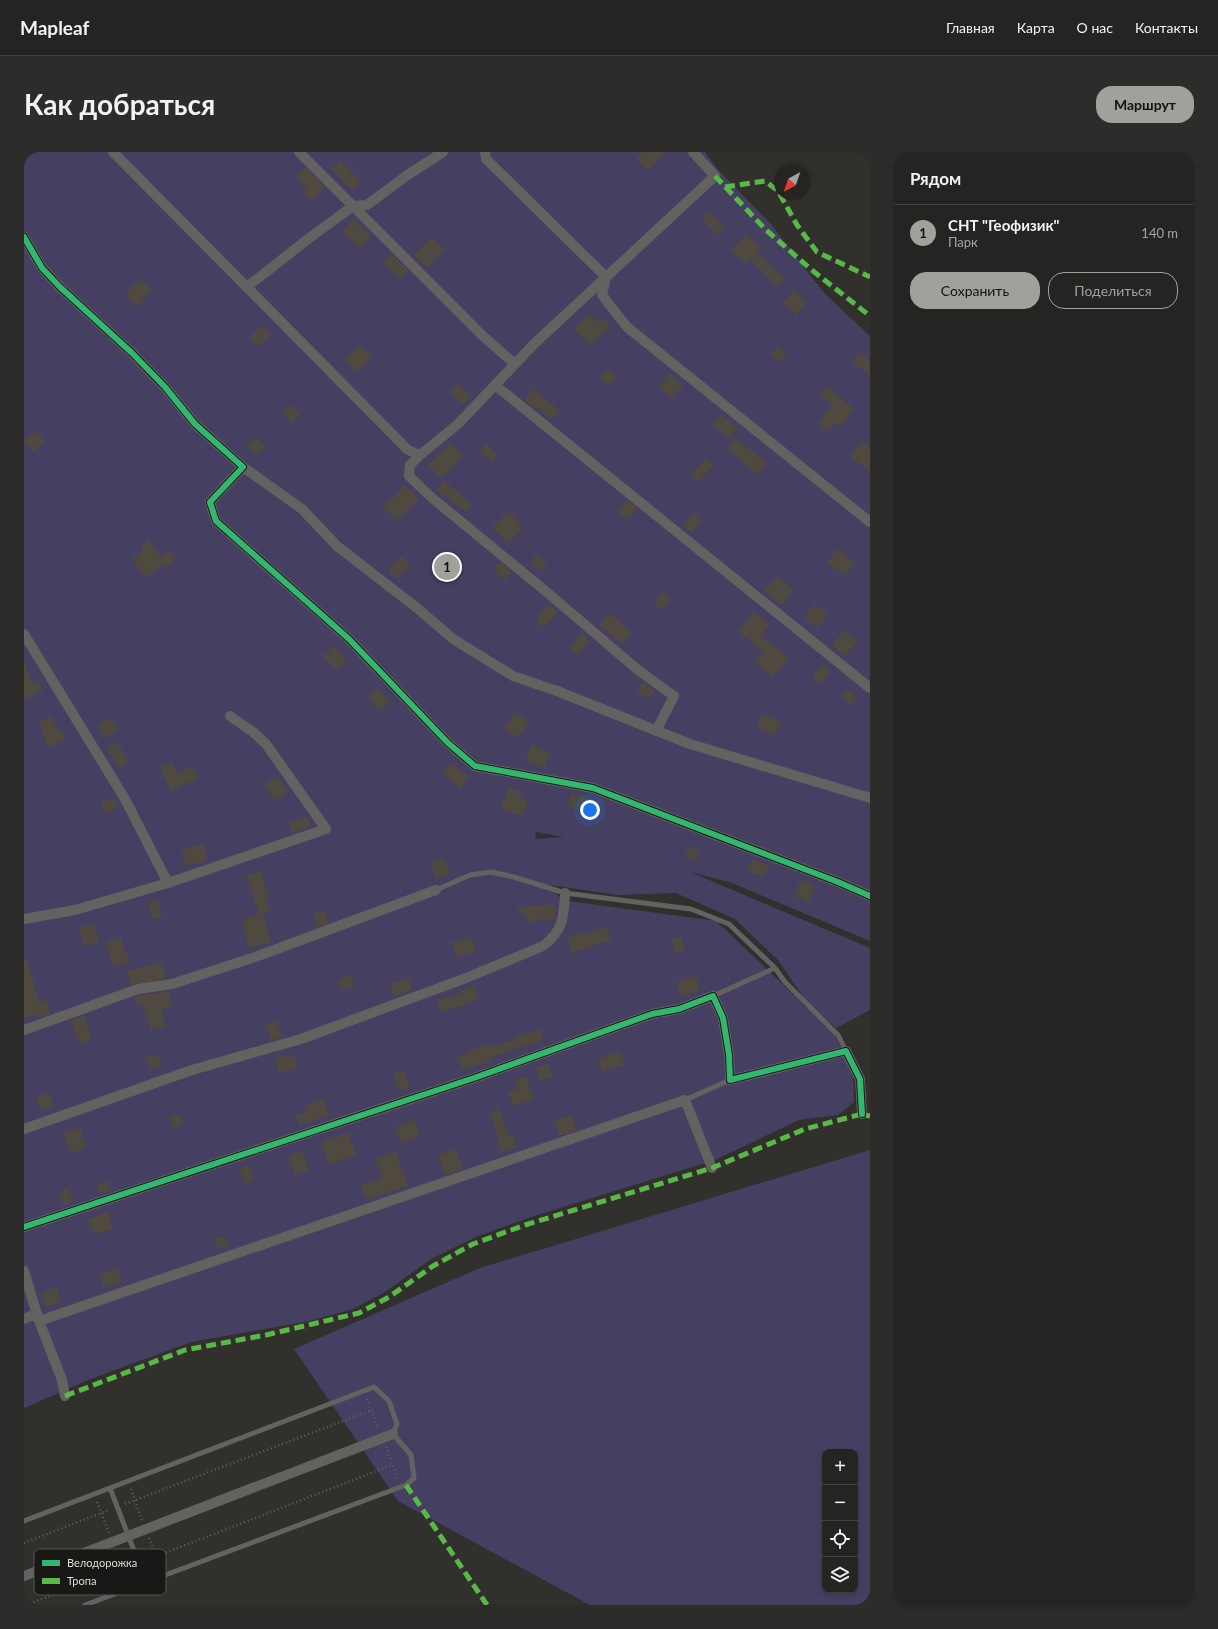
<!DOCTYPE html>
<html lang="ru">
<meta charset="utf-8">
<style>
:root{--surface:#262422;--page:#2e2c2a;--text:#f1f3f6;--muted:#a4a4a5;--line:#424140;--accent:#a2a09d}
body{margin:0;font-family:Lato,sans-serif;background:var(--page);color:var(--text)}
.controls{position:absolute;right:12px;bottom:12px;display:grid;overflow:hidden;border-radius:8px;box-shadow:0 2px 6px #0003}
.controls button{width:36px;height:36px;display:grid;place-items:center;padding:0;border:0;border-bottom:1px solid var(--line);background:var(--surface);color:var(--text);font:20px sans-serif}
.compass{position:absolute;left:750px;top:12px;width:36px;height:36px;border-radius:50%;background:var(--surface);box-shadow:0 2px 6px #0003;rotate:220deg}
.you{position:absolute;left:566px;top:658px;width:14px;height:14px;margin:-10px;border:3px solid #fff;border-radius:50%;background:#1a73e8;box-shadow:0 0 0 6px #1a73e833}
.badge{display:grid;place-items:center;width:26px;height:26px;border-radius:50%;background:var(--accent);color:#111;font-size:13px;font-weight:700}
.pin{position:absolute;translate:-50% -50%;border:2px solid #fff;box-shadow:0 1px 4px #0006}
.list{margin:0;padding:0;list-style:none}
h2{display:flex;justify-content:space-between;align-items:center;height:52px;margin:0;padding:0 16px;font-size:17px}
h2 small{font-size:13px;font-weight:400;color:var(--muted)}
.list li{display:grid;grid-template-columns:26px 1fr auto;gap:12px;align-items:center;box-sizing:border-box;height:56px;padding:0 16px;border-top:1px solid var(--line)}
.list b{display:block;font-size:15px;white-space:nowrap}
.list p{margin:0;font-size:13px;white-space:nowrap;color:var(--muted)}
.list em{font-size:13px;font-style:normal;color:var(--muted)}
.actions{display:flex;gap:8px;padding:12px 16px}
.actions a{flex:1;padding:9px 0;border:1px solid var(--accent);border-radius:16px;text-align:center;font-size:14px;color:var(--accent)}
.actions .main{background:var(--accent);color:#111}
.icon{flex:none;width:22px;height:22px;fill:none;stroke:currentColor;stroke-width:2;stroke-linecap:round;stroke-linejoin:round}
.map{position:relative;flex:none;width:846px;height:1453px;overflow:hidden;border-radius:16px}
header{display:flex;align-items:center;gap:24px;box-sizing:border-box;height:56px;padding:0 20px;background:var(--surface);border-bottom:1px solid var(--line)}
header strong{font-size:19px}
nav{display:flex;gap:22px;margin-inline-start:auto;font-size:14px}
.intro{display:flex;align-items:center;justify-content:space-between;box-sizing:border-box;height:96px;padding:0 24px}
h1{margin:0;font-size:28px}
.button{padding:10px 18px;border-radius:16px;background:var(--accent);color:#111;font-size:14px;font-weight:700}
main{display:flex;gap:24px;padding:0 24px}
aside{flex:1;background:var(--surface);border-radius:16px;box-shadow:0 2px 6px #0003}
.map>svg:first-child{display:block}
</style>
<header>
<strong>Mapleaf</strong>
<nav><a>Главная</a><a>Карта</a><a>О нас</a><a>Контакты</a></nav>
</header>
<div class="intro"><h1>Как добраться</h1><a class="button">Маршрут</a></div>
<main>
<div class="map">
<svg width="846" height="1453" viewBox="0 0 846 1453">
<rect width="100%" height="100%" fill="#32302d"/>
<path fill="#454061" fill-rule="evenodd" d="M0 0H681L694 18 746 71 800 141 846 184V789L708 731 666 720 846 796V858L812 876 782 849 754 808 711 767 652 741 594 743 526 733 537 748 692 769 810 881 829 923 830 950 814 963 775 968 691 1008 510 1064 454 1084 407 1107 361 1140 329 1157 286 1169 167 1190 64 1228 0 1256ZM512 680 540 685 511 687Z
M846 998V1453H566L374 1349 270 1197 456 1116ZM801 1300H831V1438H801Z"/>
<path fill="#4f4940" d="M619 0H642L624 19 612 7Z
M316 8 337 29 329 38 307 17Z
M281 15 301 35 288 49 279 40 283 36 272 25Z
M685 59 701 76 693 83 677 65Z
M329 67 347 84 336 96 318 79Z
M722 82 737 96 733 100 761 128 753 135 726 107 722 112 707 98Z
M408 85 421 98 403 116 390 103Z
M367 102 385 119 377 127 359 110Z
M114 127 128 137 114 155 101 144Z
M770 138 783 150 772 163 759 151Z
M565 162 574 171 578 166 586 174 567 193 550 177Z
M238 173 247 182 234 195 225 186Z
M335 193 348 205 333 220 320 209Z
M754 195 763 202 756 210 747 203Z
M835 200 846 209V224L828 209Z
M583 217 592 225 585 234 575 226Z
M646 221 659 233 647 246 634 235Z
M434 232 447 244 439 252 426 240Z
M803 235 830 257 816 275 811 271 804 279 794 271 808 253 796 243Z
M509 237 535 258 527 267 511 254 510 256 500 248Z
M267 253 276 263 268 271 258 261Z
M697 262 713 276 704 287 688 273Z
M11 278 21 289 9 300 0 289Z
M232 285 242 295 232 304 223 294Z
M711 286 743 311 733 323 703 296Z
M838 289 846 296V320L826 304Z
M427 291 439 305 417 326 404 313Z
M462 292 474 302 468 310 455 300Z
M682 306 690 313 674 330 666 324Z
M420 329 448 352 442 360 421 343 420 344 412 338Z
M381 333 395 347 373 369 358 354 366 346 368 347Z
M603 348 613 356 603 368 593 359Z
M485 360 500 376 483 391 468 375Z
M669 361 678 369 668 381 659 373Z
M124 388 138 405 145 398 152 405 142 416 139 413 121 426 108 407 119 398 116 395Z
M814 397 831 411 820 423 803 410Z
M513 402 523 411 516 419 506 411Z
M377 404 386 412 374 427 365 419Z
M476 410 488 420 481 428 469 418Z
M753 424 770 438 757 453 740 439Z
M638 440 647 447 638 458 629 451Z
M524 452 534 460 520 476 511 468Z
M791 452 804 463 793 476 780 465Z
M730 460 746 473 737 483 765 506 749 525 731 510 739 500 714 479Z
M585 461 608 480 598 492 575 473Z
M820 478 834 489 821 504 808 493Z
M557 481 566 489 554 503 545 495Z
M310 494 323 508 312 518 299 504Z
M0 510 9 531 14 528 19 539 0 547Z
M799 512 807 519 796 532 788 525Z
M619 530 630 539 624 547 613 539Z
M355 536 365 551 354 559 344 543Z
M823 538 833 546 827 554 817 545Z
M491 560 505 569 494 586 480 577Z
M738 562 757 569 752 583 733 576Z
M28 564 34 579 37 578 42 587 24 595 15 570Z
M86 566 94 579 82 586 74 573Z
M93 590 103 606 102 607 104 611 96 617 83 596Z
M507 593 526 600 520 616 501 609Z
M148 610 154 622 169 614 175 626 147 639 136 615Z
M427 611 445 625 436 636 418 622Z
M254 624 264 640 251 648 240 633Z
M484 635 498 640 496 646 504 648 499 664 477 657Z
M547 642 569 647 566 661 544 655Z
M90 646 94 656 80 661 77 651Z
M283 664 287 674 268 681 264 671Z
M179 692 184 708 162 714 158 698Z
M665 695 676 700 672 709 661 705Z
M420 706 425 722 412 727 407 710Z
M728 707 745 713 740 725 723 719Z
M237 719 246 747 242 748 246 759 239 762 247 790 225 796 218 770 222 769 221 766 235 762 222 724Z
M777 728 791 734 784 750 770 744Z
M134 748 138 764 128 767 124 751Z
M530 752 531 767 512 768 508 772 492 756Z
M301 758 305 771 293 775 289 762Z
M70 772 75 790 60 794 55 776Z
M583 775 587 788 548 801 543 786 556 781 557 784Z
M447 784 452 799 433 806 428 791Z
M658 785 661 800 650 801 648 787Z
M97 786 101 800H103L106 810 88 814 82 790Z
M3 807 15 850 23 848 26 862 14 866 12 863 0 866V808Z
M138 810 142 825H139L140 827 107 833 103 819Z
M327 823 331 834 317 839 314 828Z
M672 824 676 839 657 845 652 830Z
M385 826 389 838 370 845 366 832Z
M450 834 454 848 417 860 413 849 437 841 436 838Z
M144 839 149 854 137 858 142 874 127 878 118 852 113 853 110 845Z
M60 864 68 887 55 892 47 868Z
M253 869 258 885 247 889 242 872Z
M516 877 519 888 493 897 489 886Z
M489 888 492 897 467 905 468 909 438 918 434 904 446 900 445 898 463 892 464 896Z
M596 900 601 912 578 920 574 907Z
M134 902 138 914 126 918 122 905Z
M261 903 262 906 270 903 274 915 255 921 251 906Z
M524 911 529 924 516 928 512 915Z
M380 919 386 936 375 939 369 922Z
M502 925 510 948 489 954 484 940 494 937 491 928Z
M26 941 30 954 16 958 12 945Z
M299 947 305 963 275 973 272 963 285 959 282 953Z
M475 957 485 985 489 983 493 995 477 1001 473 989 475 988 466 960Z
M156 962 159 972 149 976 145 965Z
M548 963 553 978 536 984 530 969Z
M391 968 396 984 377 991 371 975Z
M56 976 62 996 46 1001 39 981Z
M324 981 332 1003 305 1012 297 990Z
M432 997 439 1017 421 1023 414 1003Z
M279 999 285 1018 271 1023 264 1004Z
M372 1000 384 1034 342 1047 337 1033 358 1026 351 1007Z
M225 1013 230 1029 221 1032 215 1016Z
M84 1029 87 1038 76 1042 73 1032Z
M45 1036 49 1050 39 1053 35 1039Z
M83 1060 89 1077 70 1083 64 1067Z
M201 1084 205 1094 194 1097 191 1087Z
M93 1116 98 1130 80 1136 76 1122Z
M32 1135 37 1150 22 1155 17 1141Z"/>
<g fill="none" stroke-linecap="round" stroke-linejoin="round">
<path stroke="#61605f" stroke-width="2.5" stroke-dasharray="1 3" stroke-linecap="butt" d="M343 1247 354 1276
M362 1295 374 1328
M107 1337 118 1368
M73 1350 85 1381
M101 1352 348 1258
M125 1386 137 1417
M0 1391 85 1358
M92 1401 103 1430
M123 1408 368 1313
M2 1453 107 1414"/>
<path stroke="#636261" stroke-width="5" d="M412 738 446 723 467 720 490 725 541 741 667 757 705 772 751 816 761 830 814 883 822 899
M689 844 751 816
M661 948 706 928
M86 1336 122 1430
M0 1369 350 1235 365 1249 373 1272 369 1282 387 1303 390 1326 382 1333 61 1453"/>
<path stroke="#636261" stroke-width="10" d="M89 0 384 298 396 303 434 272 510 192 691 24 669 0
M275 0 459 184 491 212
M461 0 462 7 582 125 578 143 603 175 846 370
M0 85 18 116 36 135 108 201 141 235 171 272 219 315 186 350 192 369 325 487 424 591 451 614 569 636 814 730 846 744
M223 135 284 87 329 54 343 53 382 24 419 0
M471 233 846 536
M396 303 386 313 385 324 407 345 525 442 614 518 650 544 632 579
M219 315 278 357 313 394 393 456 429 487 489 524 533 539 666 592 846 646
M0 482 101 647 144 731 302 677 242 592 229 580 206 564
M0 767 51 758 144 731
M0 878 114 837 148 832 231 805 412 738
M0 977 168 918 277 887 442 826 519 794C539 779 540 765 541 741
M0 1075 450 926 628 862 655 857 689 844 699 866 705 903 706 928 822 899 836 927 838 962
M0 1119 15 1169 661 948 688 1016
M0 1167 13 1161
M15 1169 38 1228 41 1244
M0 1424 369 1282"/>
<path stroke="#58b947" stroke-width="5" stroke-dasharray="10 5" stroke-linecap="butt" d="M691 24 742 78 789 119 846 164
M701 35 741 29 754 39 773 73 793 100 846 125
M41 1244 161 1198 242 1183 335 1161 365 1145 409 1114 449 1092 501 1073 688 1016 781 977 838 962 846 964
M382 1333 463 1453"/>
<g stroke="#1a1816" stroke-width="8">
<path id="cycleway" d="M0 85 18 116 36 135 108 201 141 235 171 272 219 315 186 350 192 369 325 487 424 591 451 614 569 636 814 730 846 744
M0 1075 450 926 628 862 655 857 689 844 699 866 705 903 706 928 822 899 836 927 838 962"/>
</g>
<use href="#cycleway" stroke="#33b770" stroke-width="6"/>
</g>
<rect x="10" y="1397" width="132" height="46" rx="6" fill="#1a1816" stroke="#555350" stroke-width="1"/>
<rect x="18" y="1408" width="18" height="6" fill="#33b770"/>
<rect x="18" y="1426" width="18" height="6" fill="#58b947"/>
<g font-size="11" fill="#dfddd9">
<text x="43" y="1415">Велодорожка</text>
<text x="43" y="1433">Тропа</text>
</g>
</svg>
<div class="controls">
<button>+</button>
<button>−</button>
<button><svg class="icon" aria-label="locate" viewBox="0 0 24 24"><circle cx="12" cy="12" r="6"/><path d="M12 2v4M12 18v4M2 12h4M18 12h4"/></svg></button>
<button><svg class="icon" aria-label="layers" viewBox="0 0 24 24"><path d="M12 4l9 5-9 5-9-5zM3 14l9 5 9-5"/></svg></button>
</div>
<svg class="compass" viewBox="-18 -18 36 36"><path d="M0-13l5 13h-10z" fill="#e53935"/><path d="M0 13l5-13h-10z" fill="#a4a4a5"/></svg>
<div class="you"></div>
<div class="pin badge" style="left:423px;top:415px">1</div>
</div>
<aside>
<h2>Рядом<small></small></h2>
<ul class="list">
<li><span class="badge">1</span><div><b>СНТ &quot;Геофизик&quot;</b><p>Парк</p></div><em>140 m</em></li>
</ul>
<div class="actions"><a class="main">Сохранить</a><a>Поделиться</a></div>
</aside>
</main>
